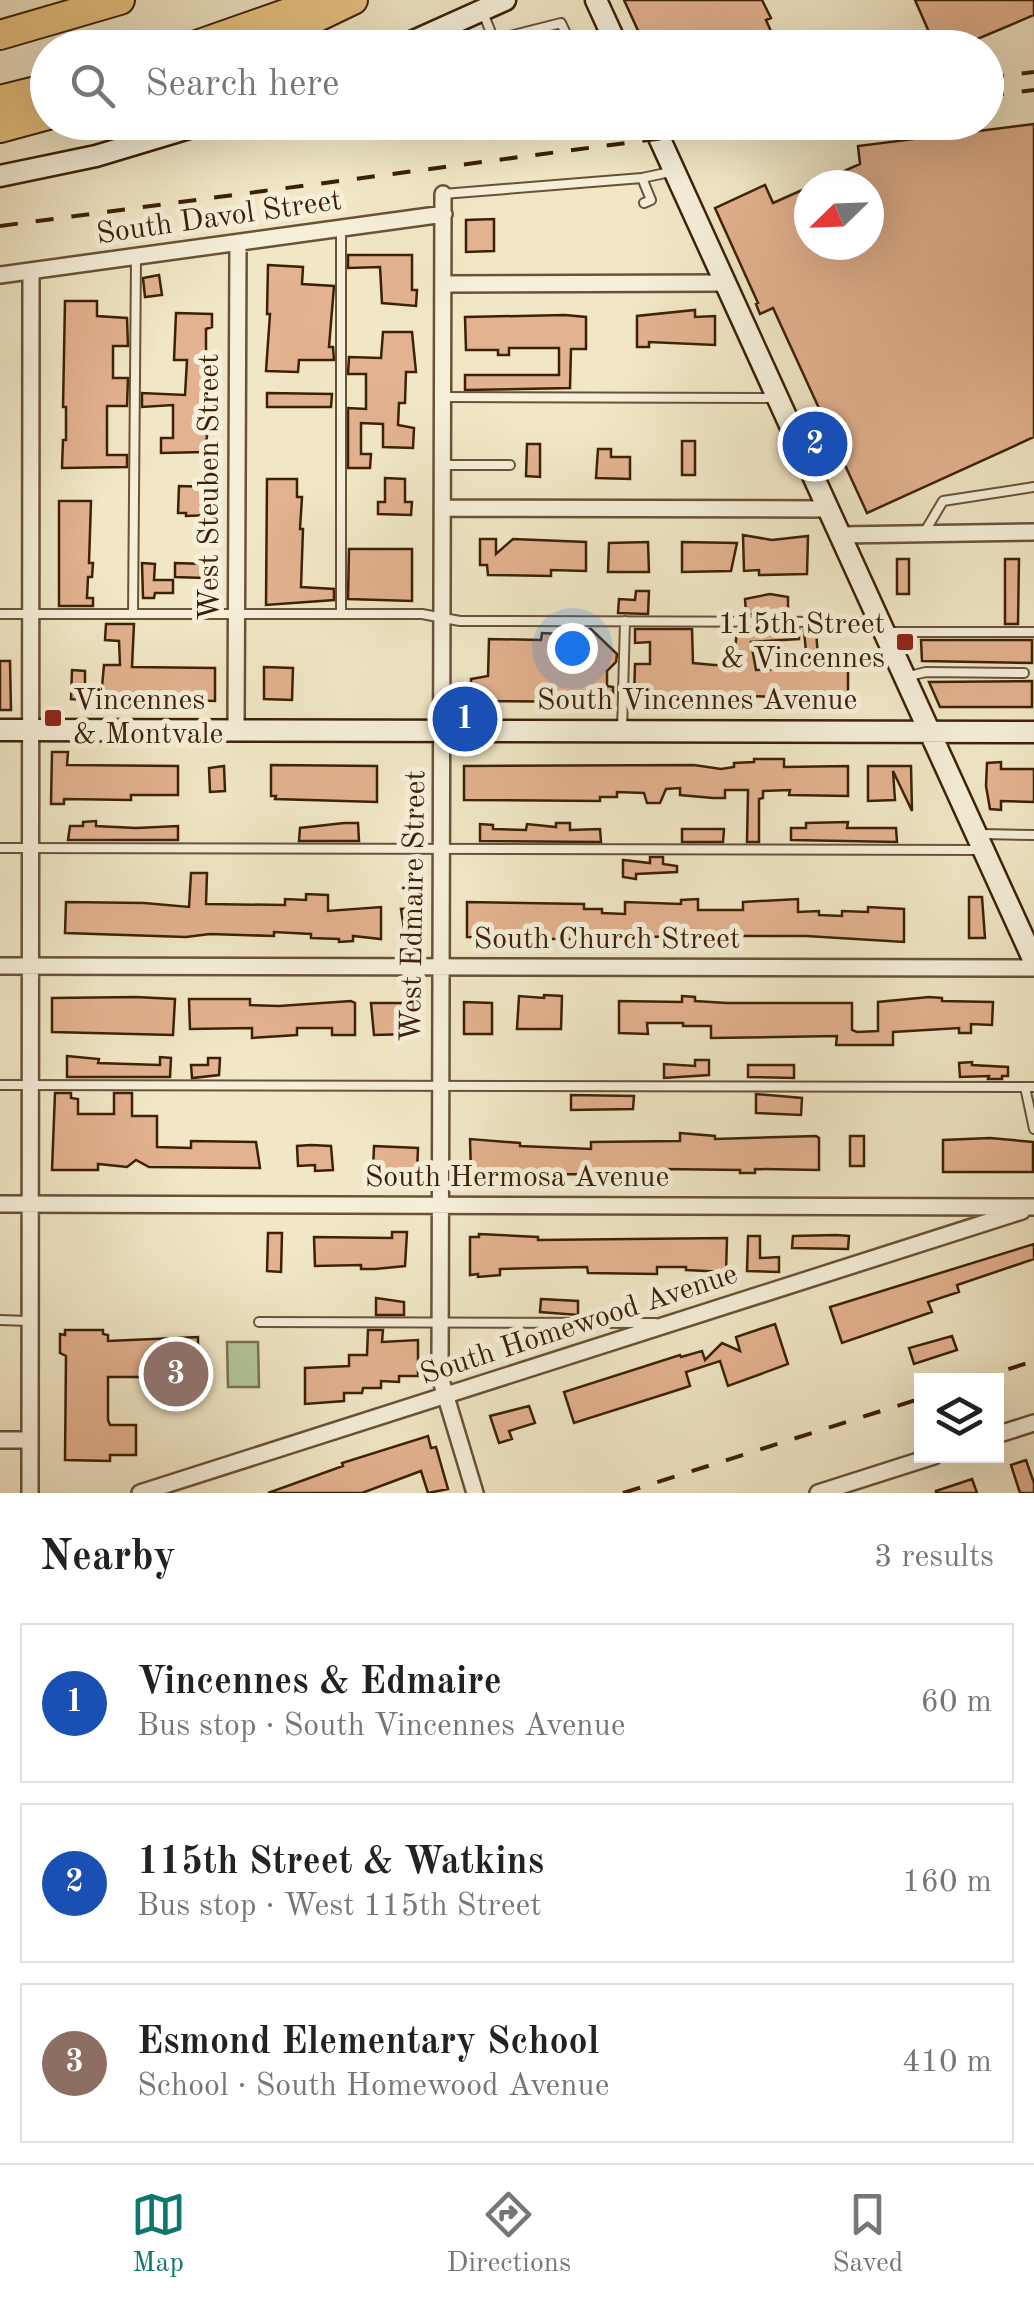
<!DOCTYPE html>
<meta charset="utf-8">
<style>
:root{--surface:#fff;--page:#f2f2f2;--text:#222;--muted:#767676;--line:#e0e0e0;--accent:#0f766e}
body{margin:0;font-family:"Old Standard TT",serif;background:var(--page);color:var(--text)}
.controls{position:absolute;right:30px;bottom:30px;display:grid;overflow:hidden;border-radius:0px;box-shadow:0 10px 40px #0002}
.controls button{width:90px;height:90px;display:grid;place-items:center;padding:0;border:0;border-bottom:2px solid var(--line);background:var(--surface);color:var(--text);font:50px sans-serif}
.compass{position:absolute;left:794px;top:170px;width:90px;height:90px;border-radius:50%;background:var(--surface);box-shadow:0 10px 40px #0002;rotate:247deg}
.you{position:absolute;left:572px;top:648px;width:35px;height:35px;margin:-25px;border:8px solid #fff;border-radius:50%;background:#1a73e8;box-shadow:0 0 0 15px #1a73e833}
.badge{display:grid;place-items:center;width:65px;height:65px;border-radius:50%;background:var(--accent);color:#fff;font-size:32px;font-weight:700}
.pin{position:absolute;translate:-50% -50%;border:5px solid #fff;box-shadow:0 2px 10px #0006}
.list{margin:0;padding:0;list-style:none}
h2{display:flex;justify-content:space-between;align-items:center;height:130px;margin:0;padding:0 40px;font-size:42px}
h2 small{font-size:32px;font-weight:400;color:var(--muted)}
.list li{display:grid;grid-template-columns:65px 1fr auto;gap:30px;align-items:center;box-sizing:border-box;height:160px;margin:0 20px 20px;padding:0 20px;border:2px solid var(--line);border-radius:0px}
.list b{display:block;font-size:38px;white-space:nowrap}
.list p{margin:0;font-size:32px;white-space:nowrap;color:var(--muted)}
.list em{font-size:32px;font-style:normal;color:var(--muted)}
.icon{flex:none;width:55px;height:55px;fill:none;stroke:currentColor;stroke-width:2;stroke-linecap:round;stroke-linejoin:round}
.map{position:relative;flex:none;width:1034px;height:1493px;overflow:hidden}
.search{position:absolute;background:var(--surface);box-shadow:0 10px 40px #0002;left:30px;right:30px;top:30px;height:110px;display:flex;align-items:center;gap:25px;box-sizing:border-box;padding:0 35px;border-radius:55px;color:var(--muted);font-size:38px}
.sheet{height:670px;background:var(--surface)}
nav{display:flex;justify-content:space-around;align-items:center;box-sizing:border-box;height:140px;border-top:2px solid var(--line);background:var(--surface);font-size:28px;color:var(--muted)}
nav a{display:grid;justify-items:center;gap:5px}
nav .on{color:var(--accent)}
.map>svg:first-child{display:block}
</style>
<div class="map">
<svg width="1034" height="1493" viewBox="0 0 1034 1493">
<rect width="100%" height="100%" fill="#f1e7c6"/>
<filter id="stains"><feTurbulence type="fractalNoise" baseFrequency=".002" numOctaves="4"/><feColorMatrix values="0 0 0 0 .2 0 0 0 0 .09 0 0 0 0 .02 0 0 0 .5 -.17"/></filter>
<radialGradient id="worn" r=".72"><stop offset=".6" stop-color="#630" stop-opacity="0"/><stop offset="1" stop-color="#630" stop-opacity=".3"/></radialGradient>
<path fill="#b4c799" stroke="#787450" stroke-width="2.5" d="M227 1342H258L259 1387H228Z"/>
<path fill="#e3b290" stroke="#3d2107" stroke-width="2.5" d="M624 0H762L771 18 766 20 773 36 748 48H646Z
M915 0H1034V15L956 48H936Z
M1034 124V437L867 513 773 308 760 314 756 304 758 303 715 208 765 185 773 203 809 187V245H869V185H813L860 164 858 146Z
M494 219V251L466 252V220Z
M348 255H412V290H417L416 306 382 303 380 267 348 268Z
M268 265 303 267 302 284 334 286 329 347H333L334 360H299L298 372 266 371 270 314H267Z
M159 275 162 295 145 297 143 278Z
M65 301H97V316L127 318 128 346H113V378H128L127 406H107V455H127V467L62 468 63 440H66V407H63Z
M695 310V317L715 316V345L649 342V347H637V316Z
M176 313 212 314V327L206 329V379H214L205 452 161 453V438H173V405L142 407V393L185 395 187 360H174Z
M565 315 586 317V349H571L570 388 465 390V375H559V348H509V355H498V350H466L465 317Z
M383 332H412L416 372H406L405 403H399L398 425 414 428 413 448 383 447V424L361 423V454H371L370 468H348V408L366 409V374H348L349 357 381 358Z
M267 393 332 394 331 407H267Z
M682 441H695V475H682Z
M527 444H540V477L526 476Z
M598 449H611V457H630V479L596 478Z
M385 478 405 479V502H412L411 515 378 514V502H385Z
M267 479H297V497H302L300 529H303L301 587 334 589V600L266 605Z
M179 486 211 487V515L186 516V513H178Z
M59 501H91L89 563H93L92 577H88L87 598H93V606H59Z
M743 535 772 540 808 536 807 574 759 575V570L744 571Z
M480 539H496V554L513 539 586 542V571L551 570V576L488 575 487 565H480Z
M648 542 649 572H608L609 543Z
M682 542 737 543 731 571 682 572Z
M349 549H412V601L348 599Z
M897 559H909V594H897Z
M1005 559H1019L1018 624H1005Z
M142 563 155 564 154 580H173V593H155L154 598H143Z
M175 563 204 564V578L175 577Z
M636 591H649L648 614 618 613 619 599 635 600Z
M770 594 788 597V614H746L745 599Z
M106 624H134L132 667 215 668V701L101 698 104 665H120L119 641 105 640Z
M584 629H591L617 654 616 662 607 671V686L613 687V702L477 701V697H472L471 679 488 676 489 639 541 640 542 633 559 634 558 639H574Z
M635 629H692L693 663 714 665H730L729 660H734L737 630 799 629V639L751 642 756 670 790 669V664H807L804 630 816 629 818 659H831V665H848V699L747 696 678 700 634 699 635 664H650V642L635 643Z
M921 640H1032V663L922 661Z
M0 661H10L11 710H0Z
M264 667 293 668 292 700 264 699Z
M72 670 85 671V700L71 699Z
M1032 681V707H940L929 682Z
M52 752H68L67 765 178 766V795H131V800L64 799V804H51Z
M754 759H784V767L848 766V796L789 795 790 790 763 791V798L759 799V842H747L748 790H725V798H713L680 795V788L666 789 660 803H647L644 793 617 792V797H600V801L464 800V766L694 765 721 769 734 767V763L754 762Z
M1001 762V769H1034V802L1001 801V810L990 809 986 786 987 763Z
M271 765 377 766V802L275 799 276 796H271Z
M224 766 225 791 210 792 209 768Z
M868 766H911L912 811 893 771 895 800 868 801Z
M96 821V826L136 828 178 826V840H68L70 826H83V822Z
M848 822 847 828H896L897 842 791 840V828H806V823Z
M344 823H358L359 841H299L300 828Z
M556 823H570V830L600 829 601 842 480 841V824L493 825V829L526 830 527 824 556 827Z
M682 829H724L723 842H682Z
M650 857H663V864L677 866V872L636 874V879L623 877V860L650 863Z
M191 873H207L206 904 285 905V899L306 900V894L328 895V911L381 907V939L353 936V941L339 942V939L311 938V934L274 932V936L210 934 186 937 65 933 66 902 144 903 189 907Z
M969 897H982L985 938H969Z
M698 899V910H743V902L798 899V912L819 911V915L842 916V911L868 912V907L904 909V942L806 936H735V943H711V936L641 937V940L605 937V940L467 937V902L584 904V909H602V913L625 914V902L681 904V900Z
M418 908V941H406L401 909Z
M544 995 562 996 561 1029H517L519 996 544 998Z
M682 996 695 997V1001L727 1003H852V1030L857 1032 878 1031V1002L929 997 942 998V1001L993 1002 992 1025 971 1024V1033H959V1028L893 1032V1045H836L837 1036 711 1038V1026H683V1023H647L648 1034 619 1033V1001L682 1002Z
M136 997 175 999 173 1035 52 1032V998Z
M189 999H250V1005L279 1006 351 1001 355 1003V1035H332V1028H297V1035L252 1038V1028L190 1029Z
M464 1002 492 1003V1034H464Z
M371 1003H409V1034L374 1035Z
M67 1056 99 1059 98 1063 160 1065V1057L171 1058 170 1077H67Z
M208 1058H220L219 1075 192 1078 191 1065H208Z
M695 1060H709V1075L664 1078V1064L695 1066Z
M972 1062V1065L1008 1067V1076H1002V1079H988L989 1076 960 1077 959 1063Z
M748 1065H794V1078L748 1077Z
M55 1093H71V1098L78 1099V1114H114V1093H132V1116H157V1147L191 1148V1141L256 1142 260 1168 149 1167 136 1160 127 1167 98 1164V1170H52Z
M756 1094 802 1098 801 1115 756 1113Z
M571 1095 634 1096 633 1109 571 1110Z
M680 1133 715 1136V1139L816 1136 819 1138V1170L755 1169V1173H740V1170L663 1169 662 1174 604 1170V1174L471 1175 470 1139 520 1143V1146L591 1149V1142L680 1141Z
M850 1136H864V1166H850Z
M990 1138 1033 1142V1172H943V1140Z
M311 1145 331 1146 333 1170 315 1171V1165L298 1166 297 1146Z
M374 1146 418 1148 417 1172 373 1171Z
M392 1232H407L405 1266 375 1269H361V1265L315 1266 314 1237 392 1238Z
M268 1233H282L281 1272 267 1271Z
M479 1234 538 1237V1240L727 1238 726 1272 686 1270V1267H657V1274L588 1273 587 1267 538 1268 500 1269V1275L478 1277V1274L470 1275V1237H479Z
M836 1235 849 1236 848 1249 792 1248 793 1236Z
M748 1236H760V1258L779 1257V1272L747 1271Z
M1034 1244V1259L957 1285 959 1292 928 1302 932 1312 842 1343 830 1307Z
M376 1298 404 1302V1315H376Z
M541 1299 578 1301V1315L540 1312Z
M775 1324 788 1364 728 1386 720 1361 686 1372 690 1386 684 1388 574 1423 564 1392 680 1355 681 1357 702 1351 705 1360 722 1343 740 1351 736 1337Z
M65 1330H103V1334L108 1335V1341L198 1337V1377H108V1420L110 1425H136V1455H110V1461L65 1460 66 1356 60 1353V1334L65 1335Z
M368 1330H383L382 1342 418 1340V1376H399V1382L381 1381V1388H363L362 1393H344V1401L305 1404V1368L349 1366V1355H367Z
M952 1336 957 1350 914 1364 909 1348Z
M529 1406 535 1423 509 1431 512 1439 499 1443 490 1416Z
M428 1436 431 1448 436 1447 448 1489 428 1493 421 1471 362 1493H268L343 1466 342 1463Z
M1026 1460 1034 1483V1493H1020L1011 1465Z
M972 1479 977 1493H936V1491Z"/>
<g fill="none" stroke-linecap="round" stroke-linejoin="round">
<g stroke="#6a5237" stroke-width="12">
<path id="lane" d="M482 10 497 48
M494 40 561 23 573 48
M642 178 651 200 644 203
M443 194 642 178 670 172
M444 397 773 398
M444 465H510
M924 533 943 501 1034 487
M0 614H422L460 621 875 622
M133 614 136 258
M341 614V230
M889 632H1034
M909 676 926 672 1024 673
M622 731 625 621
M981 834 1034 835
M0 848 980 850
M0 1085 1034 1087
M1025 1087 1034 1129
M0 1320 29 1321
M259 1322 655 1323"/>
</g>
<g stroke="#6a5237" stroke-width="20">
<path id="street" d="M443 194 440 1377 475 1493
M0 275 444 214
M445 284 725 283
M444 508 828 509
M840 535 1034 532
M236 730 238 244
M0 966 1034 968
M0 1204 1034 1207
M996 1435 1034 1423
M0 1440H30
M30 1493 31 271
M140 1493 1022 1211
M818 1493 934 1456"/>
</g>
<g stroke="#3d2107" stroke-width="25">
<path id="secondary" d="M596 0 618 48
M398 48 505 0
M652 122 1034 961
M0 176 96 156 209 122
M0 730 1034 732"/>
</g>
<g stroke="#3d2107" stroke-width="32">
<path id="highway" d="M0 35 120 0
M188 48 325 0
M253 48 353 0
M0 100 48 88
M0 128 48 115"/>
</g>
<use href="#lane" stroke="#f6efda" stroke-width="8"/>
<use href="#street" stroke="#f6efda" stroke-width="15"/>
<use href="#secondary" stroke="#f6efda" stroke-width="20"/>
<use href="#highway" stroke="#e8c483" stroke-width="28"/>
<path stroke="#3d2107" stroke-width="4" stroke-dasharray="18 18" stroke-linecap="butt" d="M986 78 1034 72
M986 96 1034 90
M0 226 784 122
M974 1380 1034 1361
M623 1493 922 1398"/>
</g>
<g fill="#8f2418" stroke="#f6efda" stroke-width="4">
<rect x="895" y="632" width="20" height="20" rx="5"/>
<rect x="43" y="708" width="20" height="20" rx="5"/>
</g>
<g text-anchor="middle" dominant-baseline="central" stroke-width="10" stroke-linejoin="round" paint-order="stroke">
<g font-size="30" fill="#3d2107" stroke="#f6efda">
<text transform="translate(219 218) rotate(-8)">South Davol Street</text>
<text transform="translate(210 487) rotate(-90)">West Steuben Street</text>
<text x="697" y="701">South Vincennes Avenue</text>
<text transform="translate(414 906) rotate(-89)">West Edmaire Street</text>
<text x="607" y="940">South Church Street</text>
<text x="517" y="1178">South Hermosa Avenue</text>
<text transform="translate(579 1325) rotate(-18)">South Homewood Avenue</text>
</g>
<g font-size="30" fill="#3d2107" stroke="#f6efda" text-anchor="end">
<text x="885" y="625">115th Street<tspan x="885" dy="34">&amp; Vincennes</tspan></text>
<text x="73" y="701" text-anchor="start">Vincennes<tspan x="73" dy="34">&amp; Montvale</tspan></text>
</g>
</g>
<rect width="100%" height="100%" filter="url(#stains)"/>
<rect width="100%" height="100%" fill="url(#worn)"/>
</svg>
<div class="controls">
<button><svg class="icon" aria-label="layers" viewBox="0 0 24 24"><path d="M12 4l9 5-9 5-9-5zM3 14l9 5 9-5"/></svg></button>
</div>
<svg class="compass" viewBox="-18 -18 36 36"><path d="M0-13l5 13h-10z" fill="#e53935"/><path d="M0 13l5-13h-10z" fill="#767676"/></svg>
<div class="you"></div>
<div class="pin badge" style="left:465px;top:719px;background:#1a4fb4">1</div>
<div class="pin badge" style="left:815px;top:444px;background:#1a4fb4">2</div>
<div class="pin badge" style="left:176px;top:1374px;background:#8d6e63">3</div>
<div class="search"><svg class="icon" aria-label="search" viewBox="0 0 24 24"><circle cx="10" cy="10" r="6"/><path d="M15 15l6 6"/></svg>Search here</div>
</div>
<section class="sheet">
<h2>Nearby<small>3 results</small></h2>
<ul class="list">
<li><span class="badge" style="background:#1a4fb4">1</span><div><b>Vincennes &amp; Edmaire</b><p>Bus stop · South Vincennes Avenue</p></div><em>60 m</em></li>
<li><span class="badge" style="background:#1a4fb4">2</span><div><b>115th Street &amp; Watkins</b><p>Bus stop · West 115th Street</p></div><em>160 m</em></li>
<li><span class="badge" style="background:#8d6e63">3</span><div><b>Esmond Elementary School</b><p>School · South Homewood Avenue</p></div><em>410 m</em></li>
</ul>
</section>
<nav>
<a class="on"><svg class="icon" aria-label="map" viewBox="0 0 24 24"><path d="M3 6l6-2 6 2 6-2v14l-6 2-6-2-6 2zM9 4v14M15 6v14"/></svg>Map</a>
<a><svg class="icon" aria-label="directions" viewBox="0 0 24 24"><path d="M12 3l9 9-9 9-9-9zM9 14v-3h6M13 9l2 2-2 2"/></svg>Directions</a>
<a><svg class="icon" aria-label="saved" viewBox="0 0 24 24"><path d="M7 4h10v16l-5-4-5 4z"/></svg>Saved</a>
</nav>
